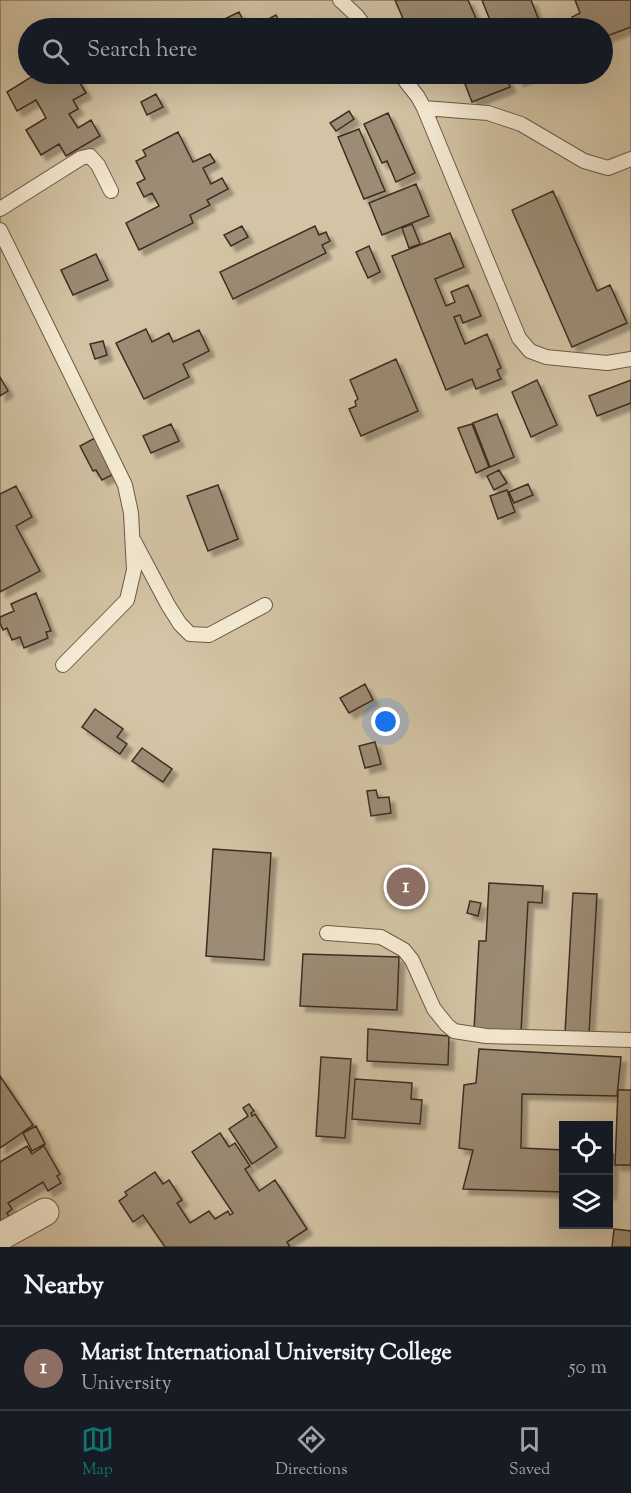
<!DOCTYPE html>
<style>
:root{--surface:#171b24;--page:#20242c;--text:#f1f3f6;--muted:#9ea1a6;--line:#363941;--accent:#0f766e}
body{margin:0;font-family:"Sorts Mill Goudy",serif;background:var(--page);color:var(--text)}
.controls{position:absolute;right:18px;bottom:18px;display:grid;overflow:hidden;border-radius:0px;box-shadow:0 6px 24px #0002}
.controls button{width:54px;height:54px;display:grid;place-items:center;padding:0;border:0;border-bottom:2px solid var(--line);background:var(--surface);color:var(--text);font:30px sans-serif}
.you{position:absolute;left:386px;top:722px;width:21px;height:21px;margin:-15px;border:4px solid #fff;border-radius:50%;background:#1a73e8;box-shadow:0 0 0 9px #1a73e833}
.badge{display:grid;place-items:center;width:39px;height:39px;border-radius:50%;background:var(--accent);color:#fff;font-size:20px;font-weight:700}
.pin{position:absolute;translate:-50% -50%;border:3px solid #fff;box-shadow:0 2px 6px #0006}
.list{margin:0;padding:0;list-style:none}
h2{display:flex;justify-content:space-between;align-items:center;height:78px;margin:0;padding:0 24px;font-size:26px}
h2 small{font-size:20px;font-weight:400;color:var(--muted)}
.list li{display:grid;grid-template-columns:39px 1fr auto;gap:18px;align-items:center;box-sizing:border-box;height:84px;padding:0 24px;border-top:2px solid var(--line)}
.list b{display:block;font-size:22px;white-space:nowrap}
.list p{margin:0;font-size:20px;white-space:nowrap;color:var(--muted)}
.list em{font-size:20px;font-style:normal;color:var(--muted)}
.icon{flex:none;width:33px;height:33px;fill:none;stroke:currentColor;stroke-width:2;stroke-linecap:round;stroke-linejoin:round}
.map{position:relative;flex:none;width:631px;height:1247px;overflow:hidden}
.search{position:absolute;background:var(--surface);box-shadow:0 6px 24px #0002;left:18px;right:18px;top:18px;height:66px;display:flex;align-items:center;gap:15px;box-sizing:border-box;padding:0 21px;border-radius:33px;color:var(--muted);font-size:22px}
.sheet{height:162px;background:var(--surface)}
nav{display:flex;justify-content:space-around;align-items:center;box-sizing:border-box;height:84px;border-top:2px solid var(--line);background:var(--surface);font-size:16px;color:var(--muted)}
nav a{display:grid;justify-items:center;gap:3px}
nav .on{color:var(--accent)}
.map>svg:first-child{display:block}
</style>
<div class="map">
<svg width="631" height="1247" viewBox="0 0 631 1247">
<defs>
<filter id="shadow"><feDropShadow dx="5.5" dy="5.5" stdDeviation="1.5" flood-color="#0004"/></filter>
</defs>
<rect width="100%" height="100%" fill="#f2e3c0"/>
<filter id="stains"><feTurbulence type="fractalNoise" baseFrequency=".00333" numOctaves="4"/><feColorMatrix values="0 0 0 0 .2 0 0 0 0 .09 0 0 0 0 .02 0 0 0 .5 -.17"/></filter>
<radialGradient id="worn" r=".72"><stop offset=".6" stop-color="#630" stop-opacity="0"/><stop offset="1" stop-color="#630" stop-opacity=".3"/></radialGradient>
<path fill="#d3c4a5" stroke="#887864" stroke-width="1.5" fill-rule="evenodd" d="M0 0H631V1247H0ZM28 28H602V74H28ZM564 1126H608V1224H564Z"/>
<path fill="#9c8c75" stroke="#3e2d23" stroke-width="1.5" filter="url(#shadow)" d="M395 0H468L480 28H407Z
M482 0H531L542 28H493Z
M575 0H631V27L602 38V28H576L572 17 580 13Z
M239 12 247 28H217L214 24Z
M276 15 283 28H251Z
M32 74H82L77 78 86 93 73 100 78 109 69 114 78 128 91 120 100 136 66 156 59 144 41 155 26 130 46 118 36 100 17 111 7 92 33 76Z
M490 74H505L510 87 472 102 465 84Z
M515 74H536L518 81Z
M156 94 163 107 147 115 141 102Z
M349 111 354 119 336 131 330 123Z
M388 113 415 173 396 182 387 161 382 163 364 124Z
M359 129 385 191 364 199 338 137Z
M178 132 193 162 210 154 215 162 203 168 211 184 222 178 228 189 207 200 210 205 190 215 193 223 139 250 126 223 159 206 152 193 144 197 137 183 145 179 136 161 146 156 143 150Z
M416 184 429 216 382 235 369 203Z
M553 191 597 291 610 285 627 323 572 347 512 210Z
M412 224 420 244 409 248 402 228Z
M242 226 248 237 231 246 224 235Z
M315 226 319 235 326 232 330 241 322 245 326 253 233 299 220 272Z
M450 233 464 267 435 279 446 306 455 302 451 292 468 285 481 316 463 323 460 315 454 317 465 344 487 334 501 368 497 370 501 379 476 389 472 379 446 390 392 256Z
M369 246 380 272 368 278 356 252Z
M96 254 108 280 73 295 61 270Z
M146 329 152 342 169 333 173 342 199 330 209 351 183 364 189 377 144 399 116 343Z
M103 341 107 355 95 359 90 344Z
M396 359 418 411 361 436 349 409 356 406 355 401 358 399 350 380Z
M0 377 8 391 0 396Z
M537 380 557 425 531 437 512 392Z
M631 380V403L597 416 589 396Z
M497 414 514 457 490 467 473 423Z
M171 424 179 441 151 453 143 436Z
M472 424 489 467 476 473 458 428Z
M95 438 114 474 102 480 96 470 93 471 80 446Z
M499 470 507 483 494 490 487 476Z
M528 484 533 495 514 503 509 492Z
M218 485 238 539 208 551 187 496Z
M16 486 32 517 16 526 40 571 0 592V494Z
M507 490 515 512 498 519 490 496Z
M36 593 51 631 46 632 48 638 24 648 20 637 12 640 7 628 3 630 0 623V617L14 611 11 604Z
M365 684 373 700 349 713 340 698Z
M95 709 123 729 117 737 127 744 120 754 82 727Z
M375 742 381 764 365 768 359 746Z
M142 748 172 769 163 782 132 761Z
M376 790 378 798 389 797 391 813 371 816 367 791Z
M213 849 271 853 264 960 206 956Z
M489 883 543 886 542 903 528 902 521 1032 474 1030 479 941H486Z
M573 893 597 894 589 1034 565 1033Z
M470 901 481 903 478 916 467 913Z
M303 954 399 957 397 1010 300 1006Z
M368 1029 449 1036 448 1065 367 1061Z
M479 1049 621 1057 617 1096 522 1094 521 1148 564 1150V1192L463 1189 473 1150 459 1148 464 1085 476 1083Z
M321 1057 351 1059 345 1138 316 1136Z
M0 1076 33 1125 0 1148Z
M355 1079 412 1083 411 1099 422 1100 420 1124 352 1119Z
M618 1090H631V1165H615Z
M249 1104 254 1111 251 1113 252 1116 255 1114 277 1147 252 1164 229 1129 248 1116 243 1108Z
M36 1126 45 1144 32 1151 23 1133Z
M220 1133 229 1147 235 1143 250 1166 245 1169 259 1191 275 1180 307 1229 287 1242 290 1247H165L143 1215 133 1222 119 1201 127 1195 125 1192 155 1172 163 1184 169 1180 182 1200 177 1203 190 1223 209 1211 215 1219 228 1211 230 1215 233 1213 192 1152Z
M27 1146 32 1154 44 1146 60 1174 57 1176 61 1183 48 1191 43 1182 8 1203 12 1209 7 1213 11 1220 0 1226V1162Z
M608 1153 613 1154 611 1194H608Z
M614 1229 631 1231V1247H612Z"/>
<g fill="none" stroke-linecap="round" stroke-linejoin="round">
<g stroke="#6b5a4a" stroke-width="16">
<path id="service" d="M340 0 356 15 366 28
M400 74 418 97 424 108 488 113 521 124 584 161 608 168 631 159
M424 108 519 338 530 351 546 357 607 363 631 359
M0 209 81 158 90 156 98 165 111 191
M0 230 125 485 131 513 134 570 127 600 63 665
M134 541 168 605 180 624 190 634 209 635 265 605
M327 933 381 937 404 950 412 960 434 1009 447 1025 454 1031 486 1036 631 1040"/>
</g>
<g stroke="#6b5a4a" stroke-width="29">
<path id="minor" d="M0 1237 45 1212"/>
</g>
<use href="#service" stroke="#f7edd6" stroke-width="14"/>
<use href="#minor" stroke="#f7edd6" stroke-width="27"/>
</g>
<rect width="100%" height="100%" filter="url(#stains)"/>
<rect width="100%" height="100%" fill="url(#worn)"/>
</svg>
<div class="controls">
<button><svg class="icon" aria-label="locate" viewBox="0 0 24 24"><circle cx="12" cy="12" r="6"/><path d="M12 2v4M12 18v4M2 12h4M18 12h4"/></svg></button>
<button><svg class="icon" aria-label="layers" viewBox="0 0 24 24"><path d="M12 4l9 5-9 5-9-5zM3 14l9 5 9-5"/></svg></button>
</div>
<div class="you"></div>
<div class="pin badge" style="left:406px;top:887px;background:#8d6e63">1</div>
<div class="search"><svg class="icon" aria-label="search" viewBox="0 0 24 24"><circle cx="10" cy="10" r="6"/><path d="M15 15l6 6"/></svg>Search here</div>
</div>
<section class="sheet">
<h2>Nearby<small></small></h2>
<ul class="list">
<li><span class="badge" style="background:#8d6e63">1</span><div><b>Marist International University College</b><p>University</p></div><em>50 m</em></li>
</ul>
</section>
<nav>
<a class="on"><svg class="icon" aria-label="map" viewBox="0 0 24 24"><path d="M3 6l6-2 6 2 6-2v14l-6 2-6-2-6 2zM9 4v14M15 6v14"/></svg>Map</a>
<a><svg class="icon" aria-label="directions" viewBox="0 0 24 24"><path d="M12 3l9 9-9 9-9-9zM9 14v-3h6M13 9l2 2-2 2"/></svg>Directions</a>
<a><svg class="icon" aria-label="saved" viewBox="0 0 24 24"><path d="M7 4h10v16l-5-4-5 4z"/></svg>Saved</a>
</nav>
